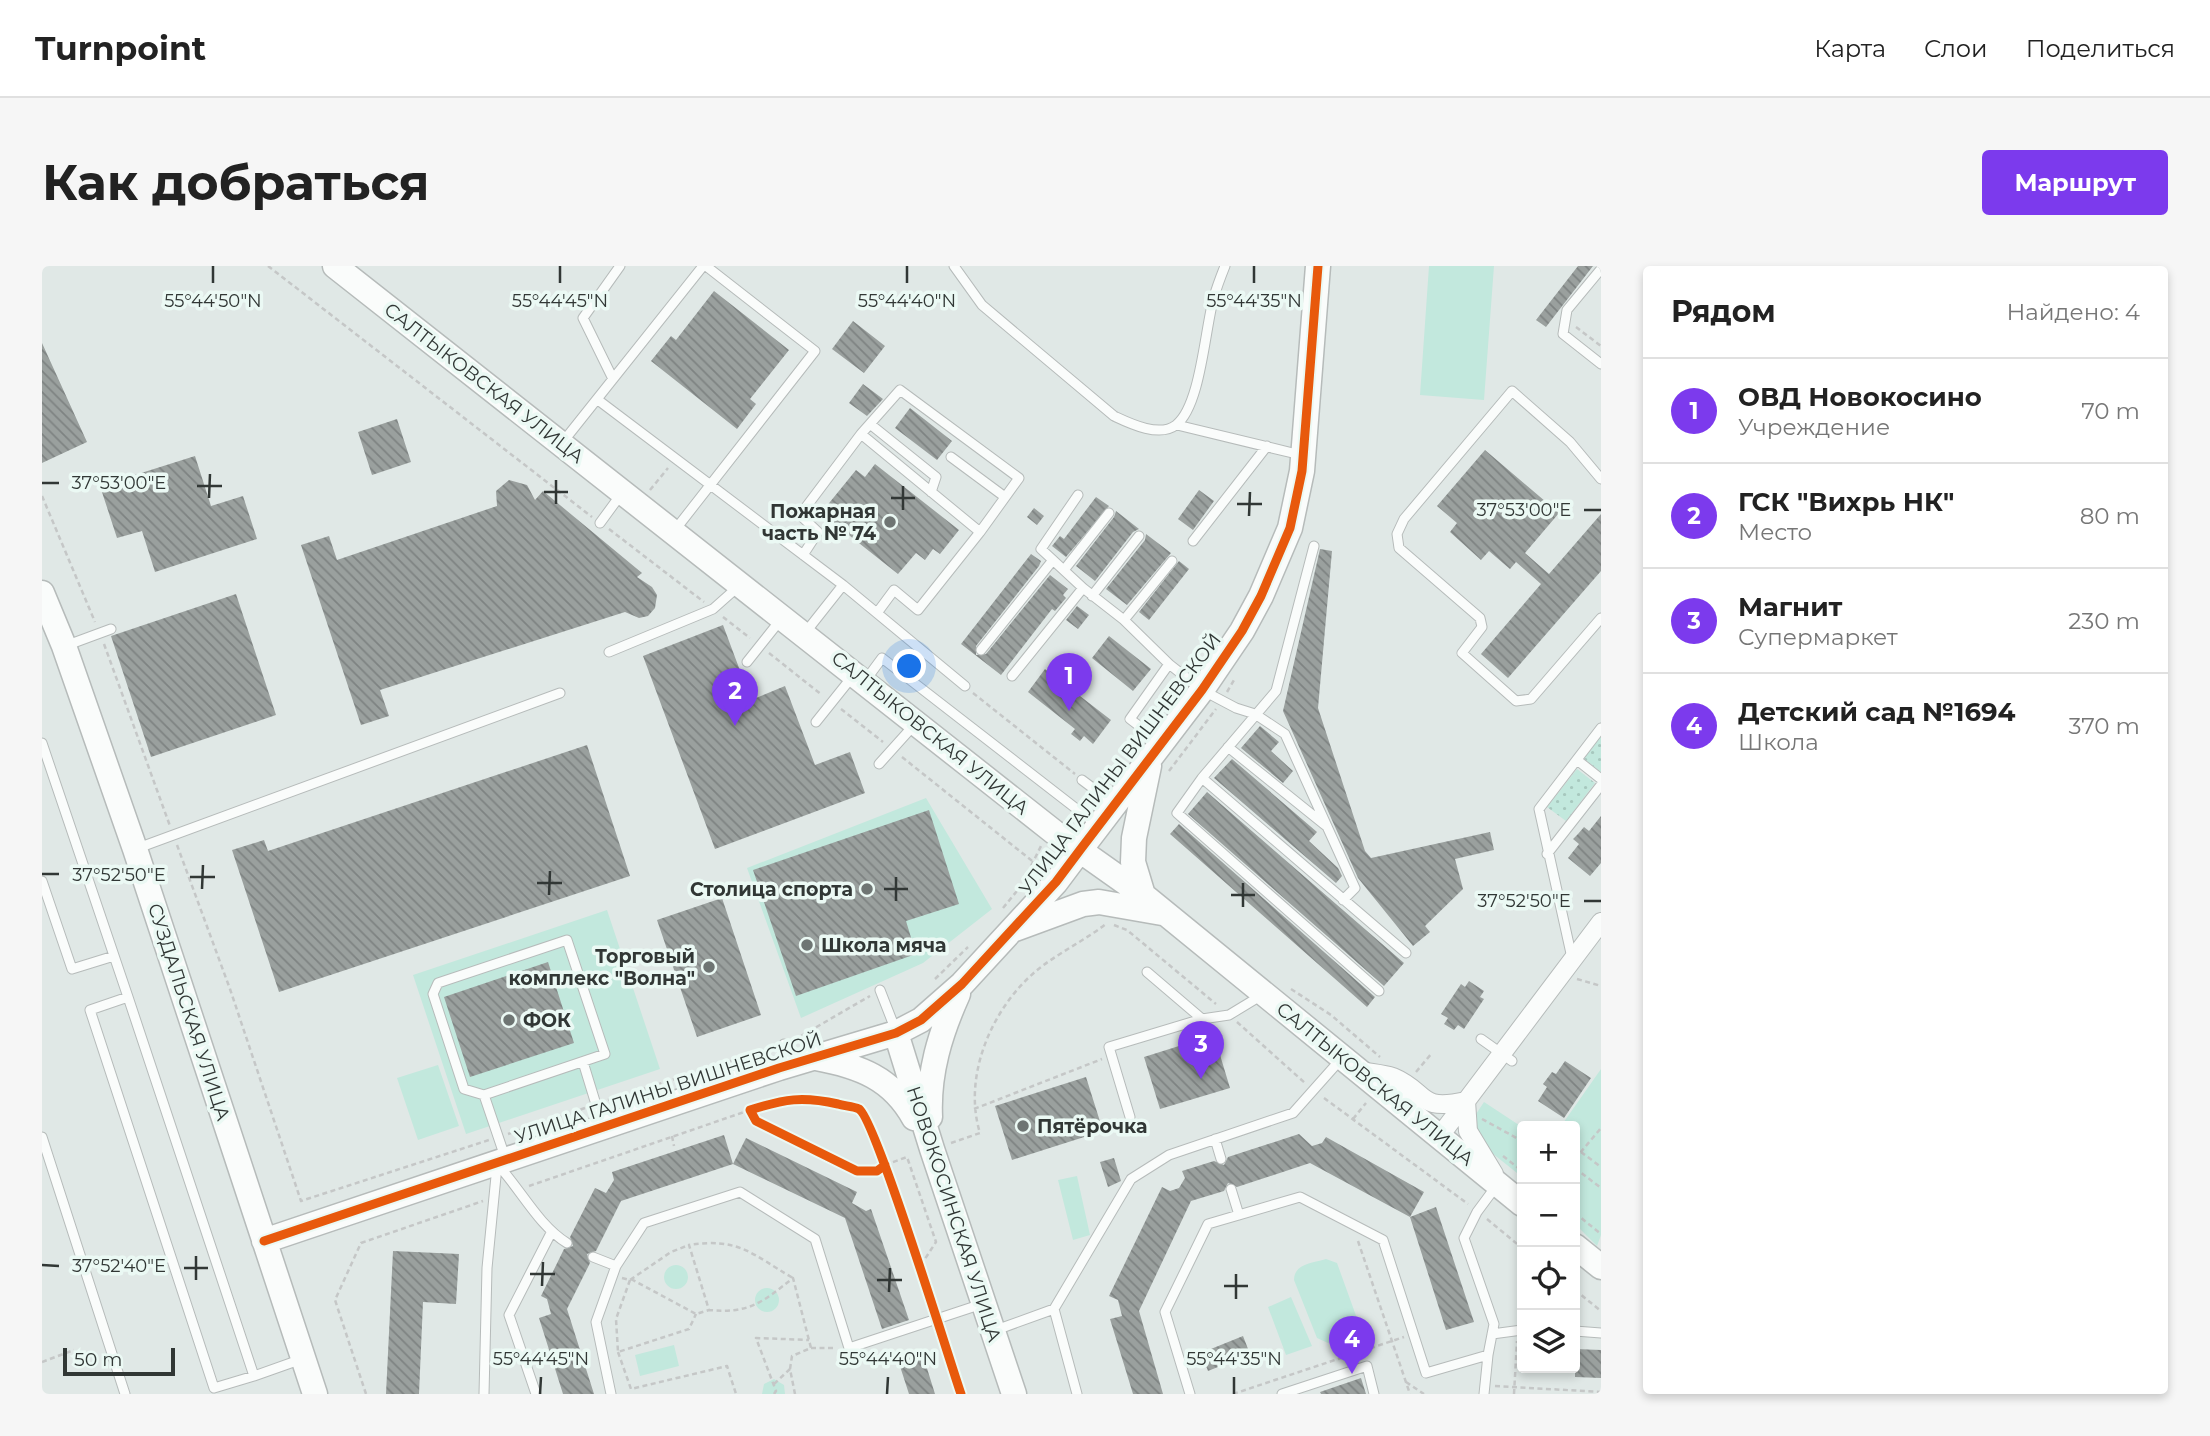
<!DOCTYPE html>
<html lang="ru">
<meta charset="utf-8">
<style>
:root{--surface:#fff;--page:#f6f6f6;--text:#222;--muted:#767676;--line:#e0e0e0;--accent:#7c3aed}
body{margin:0;font-family:Montserrat,sans-serif;background:var(--page);color:var(--text)}
.controls{position:absolute;right:21px;bottom:21px;display:grid;overflow:hidden;border-radius:7px;box-shadow:0 4px 10px #0003}
.controls button{width:63px;height:63px;display:grid;place-items:center;padding:0;border:0;border-bottom:2px solid var(--line);background:var(--surface);color:var(--text);font:35px sans-serif}
.scale{position:absolute;left:21px;bottom:18px;width:112px;box-sizing:border-box;padding-left:7px;border:4px solid #313735;border-top:0;font-size:19px;line-height:24px;white-space:nowrap;color:#313735;-webkit-text-stroke:5px #ebf9f4;paint-order:stroke}
.you{position:absolute;left:868px;top:401px;width:24px;height:24px;margin:-18px;border:5px solid #fff;border-radius:50%;background:#1a73e8;box-shadow:0 0 0 10px #1a73e833}
.badge{display:grid;place-items:center;width:46px;height:46px;border-radius:50%;background:var(--accent);color:#fff;font-size:23px;font-weight:700}
.pin{position:absolute;translate:-50% -58px;filter:drop-shadow(0 2px 4px #0008)}
.pin::after{content:'';position:absolute;top:37px;width:24px;height:21px;background:inherit;clip-path:polygon(0 0,100% 0,50% 100%)}
.list{margin:0;padding:0;list-style:none}
h2{display:flex;justify-content:space-between;align-items:center;height:91px;margin:0;padding:0 28px;font-size:30px}
h2 small{font-size:23px;font-weight:400;color:var(--muted)}
.list li{display:grid;grid-template-columns:46px 1fr auto;gap:21px;align-items:center;box-sizing:border-box;height:105px;padding:0 28px;border-top:2px solid var(--line)}
.list b{display:block;font-size:26px;white-space:nowrap}
.list p{margin:0;font-size:23px;white-space:nowrap;color:var(--muted)}
.list em{font-size:23px;font-style:normal;color:var(--muted)}
.icon{flex:none;width:38px;height:38px;fill:none;stroke:currentColor;stroke-width:2;stroke-linecap:round;stroke-linejoin:round}
.map{position:relative;flex:none;width:1559px;height:1128px;overflow:hidden;border-radius:7px}
header{display:flex;align-items:center;gap:42px;box-sizing:border-box;height:98px;padding:0 35px;background:var(--surface);border-bottom:2px solid var(--line)}
header strong{font-size:33px}
nav{display:flex;gap:38px;margin-inline-start:auto;font-size:24px}
.intro{display:flex;align-items:center;justify-content:space-between;box-sizing:border-box;height:168px;padding:0 42px}
h1{margin:0;font-size:49px}
.button{padding:18px 32px;border-radius:7px;background:var(--accent);color:#fff;font-size:24px;font-weight:700}
main{display:flex;gap:42px;padding:0 42px}
aside{flex:1;background:var(--surface);border-radius:7px;box-shadow:0 4px 10px #0003}
.map>svg:first-child{display:block}
</style>
<header>
<strong>Turnpoint</strong>
<nav><a>Карта</a><a>Слои</a><a>Поделиться</a></nav>
</header>
<div class="intro"><h1>Как добраться</h1><a class="button">Маршрут</a></div>
<main>
<div class="map">
<svg width="1559" height="1128" viewBox="0 0 1559 1128">
<defs>
<pattern id="grass-dots" width="8" height="8" patternUnits="userSpaceOnUse" patternTransform="scale(1.75)"><rect width="8" height="8" fill="#c2e8dd"/><path d="M2 2h.1M6 6h.1" fill="none" stroke="#a7c8be" stroke-width="1.8" stroke-linecap="round"/></pattern>
<pattern id="building-back-hatch" width="6" height="6" patternUnits="userSpaceOnUse" patternTransform="scale(1.75)"><rect width="6" height="6" fill="#9aa09e"/><path d="M-1 5l2 2M0 0l6 6M5-1l2 2" fill="none" stroke="#7e8382"/></pattern>
</defs>
<rect width="100%" height="100%" fill="#e0e8e6"/>
<path fill="url(#grass-dots)" d="M1559 468V506L1541 492Z
M1535 503 1553 517 1524 555 1505 541Z"/>
<path fill="#c2e8dd" d="M1387 0H1452L1442 134 1378 129Z
M884 532 950 643 881 697 759 752 705 602Z
M565 644 618 803 424 868 371 709Z
M396 799 417 860 376 874 355 812Z
M1559 803V969L1555 980 1533 958V860H1519Z
M1442 836 1480 861V911L1435 875 1428 857Z
M1035 910 1048 969 1031 974 1016 914Z
M1284 993 1295 997 1317 1058 1312 1068 1286 1077 1275 1072 1252 1014C1252 998 1270 997 1284 993Z
M622 1011a12 12 0 1 1 24 0a12 12 0 1 1-24 0Z
M713 1034a12 12 0 1 1 24 0a12 12 0 1 1-24 0Z
M1249 1031 1270 1080 1244 1089 1226 1041Z
M632 1079 637 1100 598 1110 593 1089Z
M732 1113 742 1119 743 1128H720L722 1118Z"/>
<path fill="url(#building-back-hatch)" d="M1536 0H1551L1504 61 1494 54Z
M672 25 747 84 708 133 714 138 695 163 609 95 629 70 634 74Z
M811 55 843 80 822 107 790 83Z
M0 77 45 176 0 197Z
M821 118 841 133 825 150 807 137Z
M868 142 910 175 895 194 853 162Z
M355 153 369 196 330 209 316 166Z
M1443 184 1517 247 1483 287 1507 308 1559 248V305L1466 412 1439 388 1499 318 1474 296 1468 303 1447 285 1439 294 1408 266 1415 257 1395 240Z
M153 190 169 240 201 230 215 273 113 306 100 265 75 272 58 220Z
M833 198 917 264 898 288 891 283 883 294 874 287 856 308 779 247 814 204 823 211Z
M467 214 485 219 493 234 501 225 600 307 595 311 610 321 615 329 613 342 606 350 597 352 583 346 338 424 347 450 319 459 259 279 287 270 295 294 455 240 454 225Z
M1157 224 1172 235 1151 264 1136 253Z
M1054 231 1067 240 1024 291 1010 280 1018 270 1022 273Z
M992 242 1002 250 995 259 985 251Z
M1074 245 1097 263 1091 266 1053 315 1034 300 1072 251Z
M1104 268 1129 287 1085 339 1064 323 1103 274Z
M1278 283 1290 285 1276 442 1323 585 1329 592 1448 566 1452 584 1413 593 1421 623 1383 660 1388 666 1371 680 1316 612 1241 445Z
M989 288 999 295 997 300 934 380V389L944 388 1008 309 1026 323 1021 329 1024 332 1013 345 1010 343 959 409 919 378Z
M1137 295 1147 303 1107 354 1097 346Z
M194 328 234 449 109 491 69 370Z
M1035 340 1047 349 1036 363 1024 354Z
M681 359 709 434 743 420 773 499 808 486 823 527 673 583 601 390Z
M1067 370 1109 403 1091 425 1050 392Z
M1003 403 1069 454 1051 478 1042 470 1038 475 1029 468 1033 463 986 426Z
M1218 460 1237 476 1229 485 1251 505 1241 517 1199 482Z
M545 479 588 610 237 726 190 584 222 574 226 585Z
M1190 493 1275 566 1267 575 1296 602 1300 610 1294 617 1172 512Z
M1165 526 1362 697 1342 720 1146 548Z
M887 544 917 638 864 655 874 688 754 730 711 604Z
M1559 550V597L1548 610 1526 592 1537 578 1531 573 1536 568 1542 561 1547 565Z
M1137 558 1333 731 1325 741 1128 568Z
M680 632 719 749 655 771 615 654Z
M506 696 532 777 428 811 402 731Z
M1427 715 1442 725 1438 731 1442 733 1422 763 1416 759 1412 764 1402 758 1406 752 1399 748 1419 718 1423 721Z
M1172 769 1188 822 1118 843 1102 791Z
M1523 795 1549 812 1522 852 1496 835 1505 821 1501 818 1510 806 1514 808Z
M1044 811 1061 865 970 894 953 840Z
M1257 868 1270 880 1280 877 1284 871 1382 926 1368 951 1268 897 1195 921 1186 917 1182 925 1149 935 1097 1045 1121 1128H1091L1068 1053 1080 1050 1076 1034 1067 1030 1120 921 1128 925 1137 922 1143 912 1140 905 1172 895 1182 899 1186 891Z
M682 869 691 898 704 872 815 926 810 937 824 945 829 943 867 1054 840 1063 803 952 691 898 579 935 554 985 545 988 548 997 525 1043 552 1128H521L497 1052 509 1048 505 1033 499 1030 522 983 531 980 528 971 553 922 564 927 572 914 570 906Z
M1072 892 1079 915 1066 921 1058 896Z
M1394 941 1432 1056 1404 1064 1368 951Z
M351 985 417 988 414 1038 381 1036 377 1128H344Z
M1201 1070 1208 1088 1166 1105 1159 1087Z
M879 1083 893 1128H867L855 1091Z
M1533 1083 1559 1084V1112L1533 1111Z
M1319 1112 1324 1128H1279L1278 1126Z"/>
<g fill="none" stroke-linecap="round" stroke-linejoin="round">
<g stroke="#b6bbba" stroke-width="11">
<path id="lane" d="M912 0 940 39 1072 150C1087 157 1117 172 1134 159 1159 140 1163 61 1172 31 1175 20 1179 10 1183 0
M1559 3 1525 44 1521 68 1559 98
M571 113 541 52 578 0
M556 134 801 319 923 420
M828 158 894 211 889 226
M1135 159 1259 189
M819 168 858 124 977 212 938 266
M520 177 661 0
M909 191 963 231
M1559 213 1528 176 1470 125 1362 253 1355 268 1357 282 1438 352 1440 361 1420 387 1474 435 1489 433 1559 352
M1036 229 999 283 1041 322
M558 257 580 227
M633 264 773 85 664 0
M1151 275 1225 180
M1272 280 1234 425 1160 512 1135 547 1337 725
M761 289 776 266 758 249 819 168 938 266 876 344 852 324 835 347
M1022 304 1067 247
M1050 330 1097 270
M1082 354 1130 295
M763 367 801 319
M23 380 69 363
M939 384 1011 294
M567 386 671 343 698 319
M705 396 740 352
M970 410 1041 322 1082 354 1127 398
M823 415 840 392 1054 558
M774 456 810 411
M1118 476 1088 453 1127 398 1160 424 1194 442 1213 448 1243 468 1313 622 1301 634
M0 477 86 731
M1186 481 1283 559
M1535 494 1559 513
M837 498 873 458
M1160 512 1364 687
M1040 514 1072 538
M96 582 518 427
M1505 588 1559 519
M0 615 30 703 72 690
M1530 692 1497 543 1559 462
M1105 706 1160 753
M838 724 854 765
M1439 773 1470 795
M742 778 748 796
M541 796 560 858
M442 829 422 823 391 728 396 717 525 674 563 788 442 829 463 891
M1088 851 1067 781 1160 753 1187 749 1220 729
M0 871 83 1128
M1173 873 1179 893
M456 899C479 924 497 960 525 977
M1189 923 1197 949
M551 991 574 1000
M954 1064 1012 1043
M1533 1065 1559 1067
M1450 1068 1480 1064
M212 1110 172 1122 48 744 86 731 212 1110 260 1093
M442 1128 445 1002 455 900
M494 1128 467 1049 509 967
M569 1128 554 1056 574 1000 602 957 698 926 773 973 807 1082 940 1038
M1035 1128 1012 1043 1089 913 1127 889 1251 847 1299 793
M1148 1128 1123 1046 1166 958 1258 931 1341 974 1384 1107 1446 1089 1452 1058 1422 972 1435 946 1455 919
M1240 1128 1325 1100 1332 1128
M1442 1128 1446 1089"/>
</g>
<g stroke="#b6bbba" stroke-width="20">
<path id="street" d="M1319 805C1329 807 1341 808 1351 811 1387 826 1374 846 1424 835
M1424 835 1426 865 1452 908
M1397 871 1559 656"/>
</g>
<g stroke="#b6bbba" stroke-width="27">
<path id="secondary" d="M293 0 1012 566 1101 629 1480 938
M0 327 22 380 93 583 273 1128
M1101 629 1091 596 1092 572 1107 500
M973 663 1041 638 1057 636 1120 647
M854 767 890 883 972 1128
M774 792C817 800 850 812 872 852
M888 851C886 807 898 768 916 728
M222 975 737 802 854 767 879 754 920 718 1014 616 1038 584 1160 424 1200 365 1219 330 1248 262 1260 205 1276 0
M1533 980 1559 1001"/>
</g>
<path stroke="#c5c7c7" stroke-width="2.5" stroke-dasharray="5 3.5" stroke-linecap="butt" d="M226 0 550 251
M1534 61 1559 80
M608 224 626 202
M0 230 53 356
M567 263 662 336
M681 351 708 372
M62 378 128 560
M727 387 780 429
M1185 426 1192 414
M931 427 1033 508
M799 443 841 476
M860 491 999 602
M1127 505 1174 443
M135 579 188 723 259 935 447 874
M961 642 979 620 999 580
M1072 659 1085 664 1174 738
M893 713 926 681
M1535 713 1559 720
M1249 723 1289 749 1338 791
M1195 756 1263 817
M752 774 828 730
M1374 806 1390 787
M1282 832 1426 938
M566 834 730 782
M932 843 1060 793
M1311 853 1324 837
M1440 853 1480 875
M466 868 543 842
M630 870 632 880
M909 877 938 867C920 809 951 738 999 701 1020 685 1045 673 1065 657
M1539 886 1559 901
M1461 890 1480 905
M1533 893 1559 862
M843 899 865 891 894 976 877 1002
M1533 902 1559 922
M487 920 708 844
M1533 947 1559 968
M1445 953 1480 982
M1316 975 1368 1128
M580 1012 588 1014 629 986 647 979
M589 1013 654 1048 667 1044
M588 1014 574 1053 576 1086 647 1063 654 1048
M1533 1024 1559 1045
M769 1082H793
M576 1086 589 1123 685 1100 694 1128
M0 1096 32 1084
M748 1103 750 1090 769 1082 751 1012C721 1036 707 1048 667 1044L647 979C697 971 711 989 751 1012
M1364 1116 1382 1128
M732 1118 748 1103 753 1128
M1453 1120 1559 1126
M324 1128 293 1034 319 977 441 935
M732 1128 734 1125 714 1072 767 1074
M1191 1128 1362 1071
M1472 1128 1475 1075"/>
<use href="#lane" stroke="#fafcfb" stroke-width="9"/>
<use href="#street" stroke="#fafcfb" stroke-width="18"/>
<use href="#secondary" stroke="#fafcfb" stroke-width="24"/>
<g stroke="#ebf9f4" stroke-width="13">
<path id="cycleway" d="M843 899 835 905H815L714 855 708 844C743 833 760 830 796 838 802 840 811 840 817 843 833 852 907 1093 919 1128
M222 975 737 802 854 767 879 754 920 718 1014 616 1038 584 1160 424 1200 365 1219 330 1248 262 1260 205 1276 0"/>
</g>
<use href="#cycleway" stroke="#e8590c" stroke-width="9"/>
</g>
<path fill="none" stroke="#313735" stroke-width="2.5" d="M171 17V0M518 17V0M865 17V0M1212 17V0M0 217H17M155 220H180M502 226H526M167 232 168 208M849 232H873M514 238V214M1195 238H1220M861 244V220M1542 244H1559M1207 250 1208 226M0 608H17M148 611H173M495 617H520M160 623 161 599M842 623H866M507 629 508 605M1189 629H1213M854 635V611M1542 635H1559M1201 641V617M0 999 17 1000M142 1002H166M488 1008H513M154 1014V990M835 1014H860M500 1020 501 996M1182 1020H1206M847 1026 848 1002M1194 1033V1008M498 1128 499 1111M845 1128 846 1111M1192 1128V1111"/>
<g fill="#6e7573" stroke="#ebf9f4" stroke-width="2.5">
<circle cx="848" cy="256" r="7"/>
<circle cx="825" cy="623" r="7"/>
<circle cx="765" cy="679" r="7"/>
<circle cx="667" cy="701" r="7"/>
<circle cx="467" cy="754" r="7"/>
<circle cx="981" cy="860" r="7"/>
</g>
<g text-anchor="middle" dominant-baseline="central" stroke-width="7" stroke-linejoin="round" paint-order="stroke">
<g font-size="19" fill="#313735" stroke="#ebf9f4">
<text transform="translate(442 117) rotate(38)">САЛТЫКОВСКАЯ УЛИЦА</text>
<text transform="translate(888 467) rotate(39)">САЛТЫКОВСКАЯ УЛИЦА</text>
<text transform="translate(1078 498) rotate(-53)">УЛИЦА ГАЛИНЫ ВИШНЕВСКОЙ</text>
<text transform="translate(147 746) rotate(72)">СУЗДАЛЬСКАЯ УЛИЦА</text>
<text transform="translate(1333 818) rotate(39)">САЛТЫКОВСКАЯ УЛИЦА</text>
<text transform="translate(626 822) rotate(-18)">УЛИЦА ГАЛИНЫ ВИШНЕВСКОЙ</text>
<text transform="translate(912 948) rotate(72)">НОВОКОСИНСКАЯ УЛИЦА</text>
</g>
<g font-size="19" font-weight="bold" fill="#313735" stroke="#ebf9f4" text-anchor="end">
<text x="834" y="245">Пожарная<tspan x="834" dy="22">часть № 74</tspan></text>
<text x="811" y="623">Столица спорта</text>
<text x="779" y="679" text-anchor="start">Школа мяча</text>
<text x="653" y="690">Торговый<tspan x="653" dy="22">комплекс "Волна"</tspan></text>
<text x="481" y="754" text-anchor="start">ФОК</text>
<text x="995" y="860" text-anchor="start">Пятёрочка</text>
</g>
</g>
<g font-size="18" text-anchor="middle" fill="#313735" stroke="#ebf9f4" stroke-width="7" stroke-linejoin="round" paint-order="stroke">
<text x="171" y="41">55°44'50"N</text>
<text x="518" y="41">55°44'45"N</text>
<text x="865" y="41">55°44'40"N</text>
<text x="1212" y="41">55°44'35"N</text>
<text x="77" y="223">37°53'00"E</text>
<text x="1482" y="250">37°53'00"E</text>
<text x="77" y="615">37°52'50"E</text>
<text x="1482" y="641">37°52'50"E</text>
<text x="77" y="1006">37°52'40"E</text>
<text x="499" y="1099">55°44'45"N</text>
<text x="846" y="1099">55°44'40"N</text>
<text x="1192" y="1099">55°44'35"N</text>
</g>
</svg>
<div class="controls">
<button>+</button>
<button>−</button>
<button><svg class="icon" aria-label="locate" viewBox="0 0 24 24"><circle cx="12" cy="12" r="6"/><path d="M12 2v4M12 18v4M2 12h4M18 12h4"/></svg></button>
<button><svg class="icon" aria-label="layers" viewBox="0 0 24 24"><path d="M12 4l9 5-9 5-9-5zM3 14l9 5 9-5"/></svg></button>
</div>
<div class="scale">50 m</div>
<div class="you"></div>
<div class="pin badge" style="left:1027px;top:445px">1</div>
<div class="pin badge" style="left:693px;top:460px">2</div>
<div class="pin badge" style="left:1159px;top:813px">3</div>
<div class="pin badge" style="left:1310px;top:1108px">4</div>
</div>
<aside>
<h2>Рядом<small>Найдено: 4</small></h2>
<ul class="list">
<li><span class="badge">1</span><div><b>ОВД Новокосино</b><p>Учреждение</p></div><em>70 m</em></li>
<li><span class="badge">2</span><div><b>ГСК &quot;Вихрь НК&quot;</b><p>Место</p></div><em>80 m</em></li>
<li><span class="badge">3</span><div><b>Магнит</b><p>Супермаркет</p></div><em>230 m</em></li>
<li><span class="badge">4</span><div><b>Детский сад №1694</b><p>Школа</p></div><em>370 m</em></li>
</ul>
</aside>
</main>
